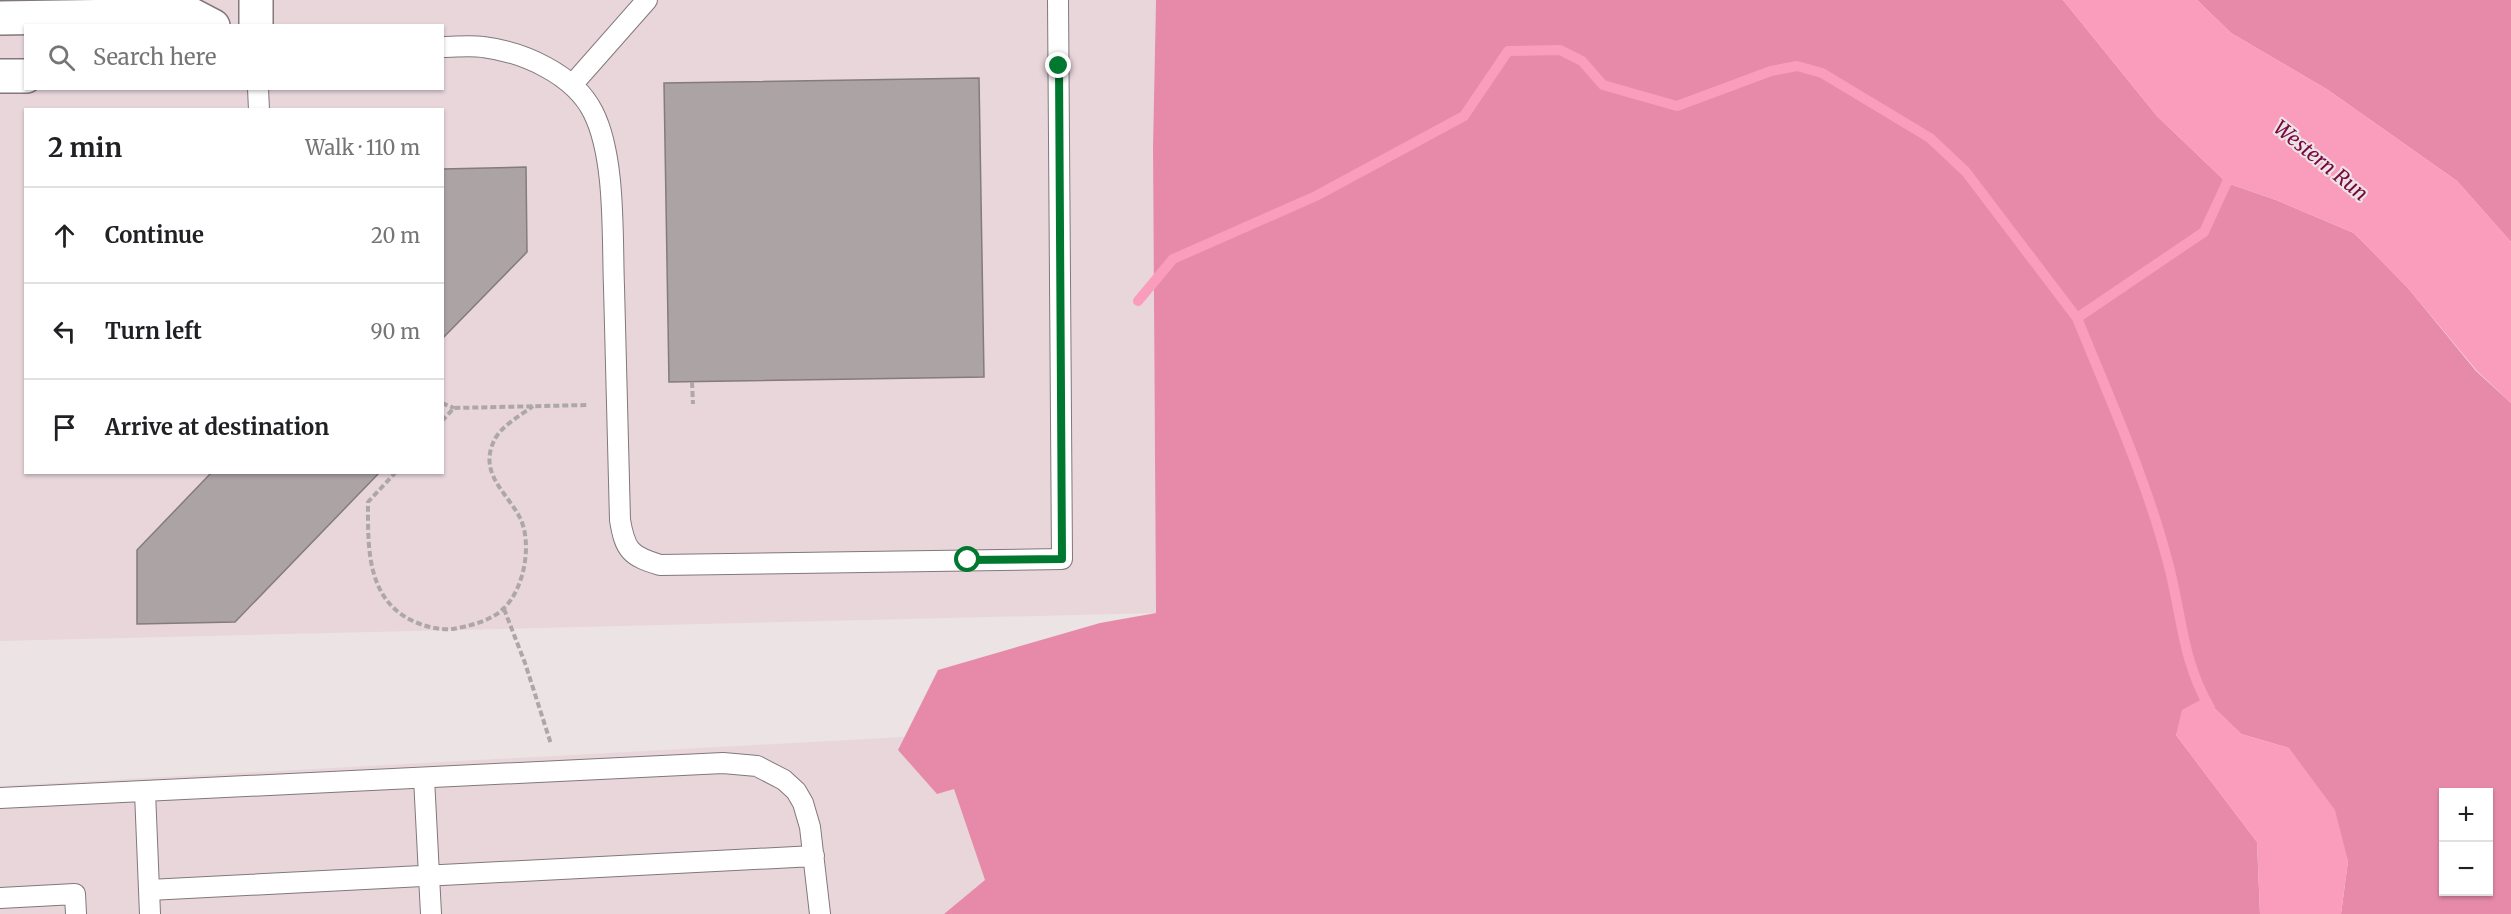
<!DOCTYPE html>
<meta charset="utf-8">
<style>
:root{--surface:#fff;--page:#f2f2f2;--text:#202124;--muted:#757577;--line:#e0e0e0}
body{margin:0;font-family:Merriweather,serif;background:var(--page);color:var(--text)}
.controls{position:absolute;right:18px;bottom:18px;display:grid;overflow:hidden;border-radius:0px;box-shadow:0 2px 4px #0004}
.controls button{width:54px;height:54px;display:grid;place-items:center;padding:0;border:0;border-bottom:2px solid var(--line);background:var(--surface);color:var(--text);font:30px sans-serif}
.stop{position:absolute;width:18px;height:18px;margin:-14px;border:4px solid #00782f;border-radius:50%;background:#fff}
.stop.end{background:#00782f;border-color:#fff;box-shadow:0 2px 6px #0008}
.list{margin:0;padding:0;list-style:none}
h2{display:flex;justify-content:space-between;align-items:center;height:78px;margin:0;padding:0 24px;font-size:26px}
h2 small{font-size:20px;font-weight:400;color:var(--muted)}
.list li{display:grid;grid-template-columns:39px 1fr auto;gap:18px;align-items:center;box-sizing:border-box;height:96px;padding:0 24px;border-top:2px solid var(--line)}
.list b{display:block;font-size:22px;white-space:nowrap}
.list em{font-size:20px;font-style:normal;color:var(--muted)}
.icon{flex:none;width:33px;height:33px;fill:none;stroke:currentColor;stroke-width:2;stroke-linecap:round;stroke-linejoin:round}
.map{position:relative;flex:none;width:2511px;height:914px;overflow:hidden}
.search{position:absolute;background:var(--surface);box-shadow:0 2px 4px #0004;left:24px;top:24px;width:420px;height:66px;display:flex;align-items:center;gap:15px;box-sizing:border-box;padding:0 21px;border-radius:0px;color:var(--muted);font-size:22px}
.panel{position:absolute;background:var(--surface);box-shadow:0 2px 4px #0004;left:24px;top:108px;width:420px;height:366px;border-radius:0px}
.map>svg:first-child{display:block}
</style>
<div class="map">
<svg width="2511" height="914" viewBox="0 0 2511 914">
<rect width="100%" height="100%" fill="#ece3e5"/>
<path fill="#e8d6db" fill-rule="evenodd" d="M0 0H1156L1153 147 1156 613 0 641ZM26 26H442V88H26ZM26 110H442V472H26Z
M1161 723 1169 914H0V786Z"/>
<path fill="#e78aaa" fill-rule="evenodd" d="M1156 0H2063L2157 116 2227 183 2276 200 2354 233 2408 288 2476 371 2511 403V914H2341L2348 861 2289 748 2241 734 2204 698 2176 735 2257 842 2260 914H944L985 880 954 789 937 794 898 750 938 670 1100 623 1156 613 1153 147ZM2444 792H2488V892H2444Z
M2197 0H2511V242L2457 181 2328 90 2231 33Z"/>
<path fill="#fa9cbc" d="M2063 0H2197L2231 33 2328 90 2457 181 2511 242V403L2477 371 2408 288 2354 233 2276 200 2227 183 2157 116Z
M2204 698 2241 734 2289 748 2335 810 2348 861 2341 914H2260L2257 842 2176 735 2182 710Z"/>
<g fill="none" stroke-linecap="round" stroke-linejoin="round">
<path stroke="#fa9cbc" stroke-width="10" d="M1138 301 1173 259 1316 196 1464 116 1508 51 1560 50 1582 61 1603 85 1677 106 1771 71 1797 66 1822 73 1930 138 1966 172 2077 318 2204 232 2233 169
M2077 318C2109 397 2145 476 2167 559 2182 612 2181 659 2210 708"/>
</g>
<path fill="#aca3a5" stroke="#847b7e" stroke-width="1.5" d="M979 78 984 377 669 382 664 83Z
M526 167 527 252 442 339V169Z
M212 472H380L235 622 137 624V550Z"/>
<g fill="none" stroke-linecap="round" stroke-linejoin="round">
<g stroke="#81787b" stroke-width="22">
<path id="lane" d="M442 47C456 47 470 45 483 47 523 52 574 74 593 112 616 157 612 237 614 287 616 365 618 442 620 520 625 550 630 556 660 565L1062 559 1058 0
M572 85 647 0
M258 88 259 110
M424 778 431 914
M145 792 150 914
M0 798 723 763 757 766 784 780 796 791 803 803 810 827 820 914
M149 890 814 856
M0 898 75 894 76 914"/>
</g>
<g stroke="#81787b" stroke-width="36">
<path id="street" d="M256 0V26
M0 18 192 15 213 26
M0 76H26"/>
</g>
<path stroke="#aea7a9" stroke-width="4" stroke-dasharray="6 3" stroke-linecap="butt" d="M692 382 693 404
M442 403 454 408
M442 421 454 408 588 405
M396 472 368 502C368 547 366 599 413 621 426 627 439 630 453 629 469 626 491 621 503 609 525 589 533 541 519 516 506 492 480 474 493 443 499 427 520 416 533 406
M504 609 525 663 551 744"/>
<use href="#lane" stroke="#fff" stroke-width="20"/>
<use href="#street" stroke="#fff" stroke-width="33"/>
</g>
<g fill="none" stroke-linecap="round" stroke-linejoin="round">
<path stroke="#00782f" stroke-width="8" d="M968 560 1062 559 1059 66"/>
</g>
<g text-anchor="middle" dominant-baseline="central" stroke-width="4.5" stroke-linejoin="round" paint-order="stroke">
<g font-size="20" font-style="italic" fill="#780640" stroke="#ece3e5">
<text transform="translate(2321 160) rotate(39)">Western Run</text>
</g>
</g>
</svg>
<div class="controls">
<button>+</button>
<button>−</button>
</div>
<div class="stop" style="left:968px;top:560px"></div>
<div class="stop end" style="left:1059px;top:66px"></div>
<div class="search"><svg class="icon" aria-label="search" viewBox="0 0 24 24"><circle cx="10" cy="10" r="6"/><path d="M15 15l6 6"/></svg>Search here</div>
<section class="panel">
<h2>2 min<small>Walk · 110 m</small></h2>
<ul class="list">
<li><svg class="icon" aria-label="ahead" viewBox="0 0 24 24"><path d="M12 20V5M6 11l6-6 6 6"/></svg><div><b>Continue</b></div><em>20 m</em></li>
<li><svg class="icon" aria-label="left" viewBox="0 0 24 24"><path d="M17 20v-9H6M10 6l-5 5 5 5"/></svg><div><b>Turn left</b></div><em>90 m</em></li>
<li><svg class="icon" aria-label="arrive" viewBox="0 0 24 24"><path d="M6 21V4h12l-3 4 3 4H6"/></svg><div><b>Arrive at destination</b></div></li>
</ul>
</section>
</div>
